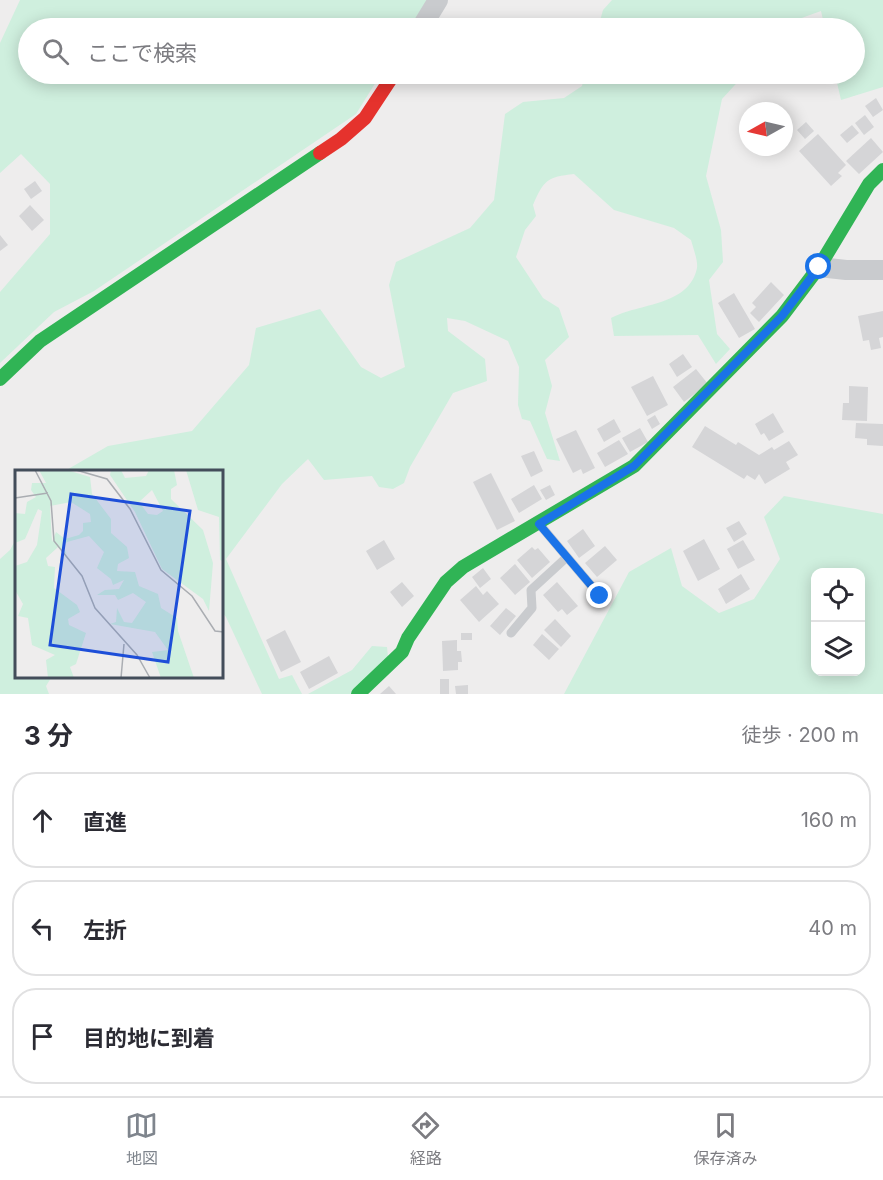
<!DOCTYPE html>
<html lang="ja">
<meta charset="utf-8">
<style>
:root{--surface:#fff;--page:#f7f7f7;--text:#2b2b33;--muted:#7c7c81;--line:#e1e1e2;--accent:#7f858d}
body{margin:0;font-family:Inter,"Noto Sans JP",sans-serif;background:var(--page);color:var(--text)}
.controls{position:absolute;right:18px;bottom:18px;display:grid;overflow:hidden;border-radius:12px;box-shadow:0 3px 15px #0003}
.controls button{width:54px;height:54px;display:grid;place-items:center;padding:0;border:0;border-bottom:2px solid var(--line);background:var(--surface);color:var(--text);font:30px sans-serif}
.compass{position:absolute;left:739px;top:102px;width:54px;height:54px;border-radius:50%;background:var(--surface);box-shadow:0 3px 15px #0003;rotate:262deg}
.stop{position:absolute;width:18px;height:18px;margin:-14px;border:4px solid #1a73e8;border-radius:50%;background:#fff}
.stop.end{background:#1a73e8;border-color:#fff;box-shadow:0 2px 6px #0008}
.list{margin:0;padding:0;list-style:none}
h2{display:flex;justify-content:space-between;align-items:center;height:78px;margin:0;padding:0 24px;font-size:26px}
h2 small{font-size:20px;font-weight:400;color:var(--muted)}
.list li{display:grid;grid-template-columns:39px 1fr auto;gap:18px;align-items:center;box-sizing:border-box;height:96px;margin:0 12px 12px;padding:0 12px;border:2px solid var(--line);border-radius:24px}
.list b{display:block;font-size:22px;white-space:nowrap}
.list em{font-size:20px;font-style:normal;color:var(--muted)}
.icon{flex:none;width:33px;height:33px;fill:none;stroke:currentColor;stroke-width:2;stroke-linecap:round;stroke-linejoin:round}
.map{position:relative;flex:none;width:883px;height:694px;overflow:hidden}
.search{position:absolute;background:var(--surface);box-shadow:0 3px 15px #0003;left:18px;right:18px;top:18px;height:66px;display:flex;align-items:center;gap:15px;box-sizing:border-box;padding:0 21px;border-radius:33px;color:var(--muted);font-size:22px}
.sheet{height:402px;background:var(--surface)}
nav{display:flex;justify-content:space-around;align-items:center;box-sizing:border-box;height:84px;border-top:2px solid var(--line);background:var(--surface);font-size:16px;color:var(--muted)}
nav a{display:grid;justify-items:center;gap:3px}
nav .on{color:var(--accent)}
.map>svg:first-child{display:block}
</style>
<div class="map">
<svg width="883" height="694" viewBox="0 0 883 694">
<rect width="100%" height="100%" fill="#eeeded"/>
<path fill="#cfefde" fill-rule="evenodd" d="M20 0H427L410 28H28V74H381L356 114 94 291 54 312 0 363V292L50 234V184L21 154 0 173V43Z
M612 0H883V87L841 100 835 74H854V28H825L821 11 796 20 787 28H598L603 10Z
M585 74H745L722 99 706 176 721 230 723 262 709 280 717 334 730 349 716 364 698 335 614 336 611 318C640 303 689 306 697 268 698 260 693 248 691 240L674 228 614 210 574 174C547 177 544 180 533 205L536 216 525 230 516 257 543 298 559 308 569 337 545 360 552 386 545 413 560 461 547 459 530 421 522 419 518 405 519 367 508 341 465 321 447 318 448 331 485 359 487 381 453 393 410 467 404 483 393 489 379 487 372 476 324 480 308 459 282 484 226 559 279 679 292 675 302 694H262L226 617 222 612V472H63L108 446 192 431 249 365 256 328 320 309 361 367 381 378 405 367 389 285 396 262 470 228 494 200 505 114 523 102 564 98 582 86Z
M784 496 883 514V694H564L629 572 671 548 682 586 719 613 754 599 780 559 764 517ZM816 572H860V672H816Z
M16 539V678H51L46 686 49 694H0V559L10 550Z
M372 646 387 647 388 657 353 694H308L352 670Z"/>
<path fill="#d5d5d7" d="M876 98 883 110 873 117 865 106Z
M865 115 874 127 864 135 855 123Z
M806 122 814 131 805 139 797 130Z
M852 125 859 133 847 143 840 135Z
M818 134 846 165 838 173 842 176 831 186 799 151Z
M871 138 883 152 859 174 846 161Z
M35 181 42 191 31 199 24 189Z
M30 205 44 220 32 231 19 216Z
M0 235 8 245 0 251Z
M771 282 784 295 759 322 750 313 756 307 752 303Z
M734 293 755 329 739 338 718 303Z
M883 311V337L879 338 881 348 871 350 869 340 863 341 858 316Z
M683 354 692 367 677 377 669 364Z
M696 369 708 384 684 402 673 387Z
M653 376 668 405 647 416 631 387Z
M849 386 868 387 867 421 842 420 843 403H849Z
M773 413 784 432 769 441 764 433 761 435 755 424Z
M655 415 660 424 652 429 647 420Z
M614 419 621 432 604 442 597 429Z
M856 423 883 424V446L867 445V439L855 438Z
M705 426 736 445 738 442 759 455 772 447 774 450 789 441 798 455 786 462 790 469 765 484 759 474 755 480 747 475 744 479 692 447Z
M640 428 648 442 630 452 622 438Z
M576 430 595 468 583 474 581 469 573 473 556 439Z
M619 440 628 454 605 467 597 453Z
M534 451 543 471 531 477 521 456Z
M491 473 515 521 497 530 473 482Z
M534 485 542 499 519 513 511 499Z
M550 485 555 495 546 500 540 490Z
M739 521 747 534 734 542 726 528Z
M583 529 595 546 579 558 567 541Z
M704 539 720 569 698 581 683 551Z
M384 540 395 559 377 570 366 551Z
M743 540 755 560 738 569 727 549Z
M605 546 617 560 597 577 585 563Z
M532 547 535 550 538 548 550 562 532 578 517 560Z
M515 564 530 582 515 595 500 578Z
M483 568 491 579 480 588 472 577Z
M741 574 750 589 726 604 718 589Z
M402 582 414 596 402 607 390 592Z
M557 582 578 606 567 615 562 609 558 612 543 595Z
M476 586 483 595 487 591 499 604 479 622 460 600Z
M506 608 516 616 500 635 490 626Z
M555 619 571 636 561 647 544 630Z
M285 630 301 662 281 672 266 640Z
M461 633H472V640H461Z
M542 634 559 649 549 660 533 645Z
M457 640V651H461L462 662H458V670L443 671 442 641Z
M329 656 338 673 309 689 300 672Z
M440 679H449V694H440Z
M468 685V694H456L455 686Z
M389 686 396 694H380Z"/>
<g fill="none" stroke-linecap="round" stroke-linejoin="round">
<path stroke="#c9cbce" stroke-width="9" d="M540 525 600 596
M511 633 532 608 531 590 567 557"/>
<path stroke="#c9cbce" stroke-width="20" d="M421 28 438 0
M819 267 846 270H883"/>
<path stroke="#30b455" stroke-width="14" d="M0 379 40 341 320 153
M358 694 402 652 408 638 446 582 463 567 634 466 782 316 819 267 869 184 883 170"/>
<path stroke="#e5322d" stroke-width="14" d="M320 153 341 139 365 118 394 74"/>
</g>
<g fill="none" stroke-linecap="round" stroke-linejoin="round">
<path stroke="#1a73e8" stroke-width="8" d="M600 596 539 524 634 466 782 316 819 267"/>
</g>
<g transform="translate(15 470)">
<rect width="208" height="208" fill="#eeeded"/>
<path d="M24 0H52L75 7 77 24 96 49V63L112 77 114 88 103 94 102 101 120 102 124 116 143 124 146 138 162 148 163 161 179 208H146L137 182 153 180 140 162 95 154 101 152 102 138 109 152 117 153 131 132 118 123 103 130 100 125H82L90 120 104 119 109 110 98 115 96 109 82 98 89 82 74 66 52 72 48 76 52 85 43 77 31 88 33 96 40 97 39 118 62 135 65 142 53 149 54 155 71 163 61 194 55 197 59 208H33L31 190 40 185 17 175 13 148 3 146 8 134 0 120V96L12 92 22 75 27 41 23 39 10 69 0 73V43L10 44 12 32 21 27 16 20 17 13H31ZM56 32 75 44 76 52 68 53V61L64 65 50 69 41 62 37 72 35 36ZM96 0H106L110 8 131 6 134 0H159L162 15 156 19V29L188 60 198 93 194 141 188 129 147 99 120 42 95 5ZM137 20 148 41 142 45 133 44 124 32ZM171 0H208V91L205 90 204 47 183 40Z" fill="#cfefde" fill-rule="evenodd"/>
<path fill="none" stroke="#aaadb2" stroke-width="1.5" d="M20 0 36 31 39 71 67 106 80 138 122 185 135 208M61 0 92 9 115 39 146 100 177 126 200 161 209 162M0 28 33 23M106 208 109 174"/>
<path fill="#1d4ed8" fill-opacity="0.15" stroke="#1d4ed8" stroke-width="3" d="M56 24 175 41 153 192 35 175Z"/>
<rect width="208" height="208" fill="none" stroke="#434d5a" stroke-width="3"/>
</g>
</svg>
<div class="controls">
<button><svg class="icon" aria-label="locate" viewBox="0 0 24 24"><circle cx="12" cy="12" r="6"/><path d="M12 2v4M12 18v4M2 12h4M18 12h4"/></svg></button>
<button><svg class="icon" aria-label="layers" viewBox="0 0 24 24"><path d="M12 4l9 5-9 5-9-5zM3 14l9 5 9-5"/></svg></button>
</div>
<svg class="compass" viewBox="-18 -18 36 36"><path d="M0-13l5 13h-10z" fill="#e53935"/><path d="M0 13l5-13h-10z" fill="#7c7c81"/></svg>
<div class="stop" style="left:819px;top:267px"></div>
<div class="stop end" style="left:600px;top:596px"></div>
<div class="search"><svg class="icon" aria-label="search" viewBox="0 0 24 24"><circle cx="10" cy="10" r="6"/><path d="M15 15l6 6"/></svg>ここで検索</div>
</div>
<section class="sheet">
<h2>3 分<small>徒歩 · 200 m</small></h2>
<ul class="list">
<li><svg class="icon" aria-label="ahead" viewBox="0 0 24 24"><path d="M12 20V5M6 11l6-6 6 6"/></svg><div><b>直進</b></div><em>160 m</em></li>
<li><svg class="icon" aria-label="left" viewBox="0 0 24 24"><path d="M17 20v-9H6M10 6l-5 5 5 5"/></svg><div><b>左折</b></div><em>40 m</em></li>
<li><svg class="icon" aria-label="arrive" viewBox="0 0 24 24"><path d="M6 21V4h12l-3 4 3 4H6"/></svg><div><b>目的地に到着</b></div></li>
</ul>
</section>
<nav>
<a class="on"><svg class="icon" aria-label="map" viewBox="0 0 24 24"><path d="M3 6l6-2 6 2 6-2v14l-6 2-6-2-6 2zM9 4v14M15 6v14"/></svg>地図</a>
<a><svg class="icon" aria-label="directions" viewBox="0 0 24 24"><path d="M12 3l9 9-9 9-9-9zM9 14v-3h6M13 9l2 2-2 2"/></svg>経路</a>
<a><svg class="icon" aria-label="saved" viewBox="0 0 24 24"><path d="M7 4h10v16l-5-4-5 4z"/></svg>保存済み</a>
</nav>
